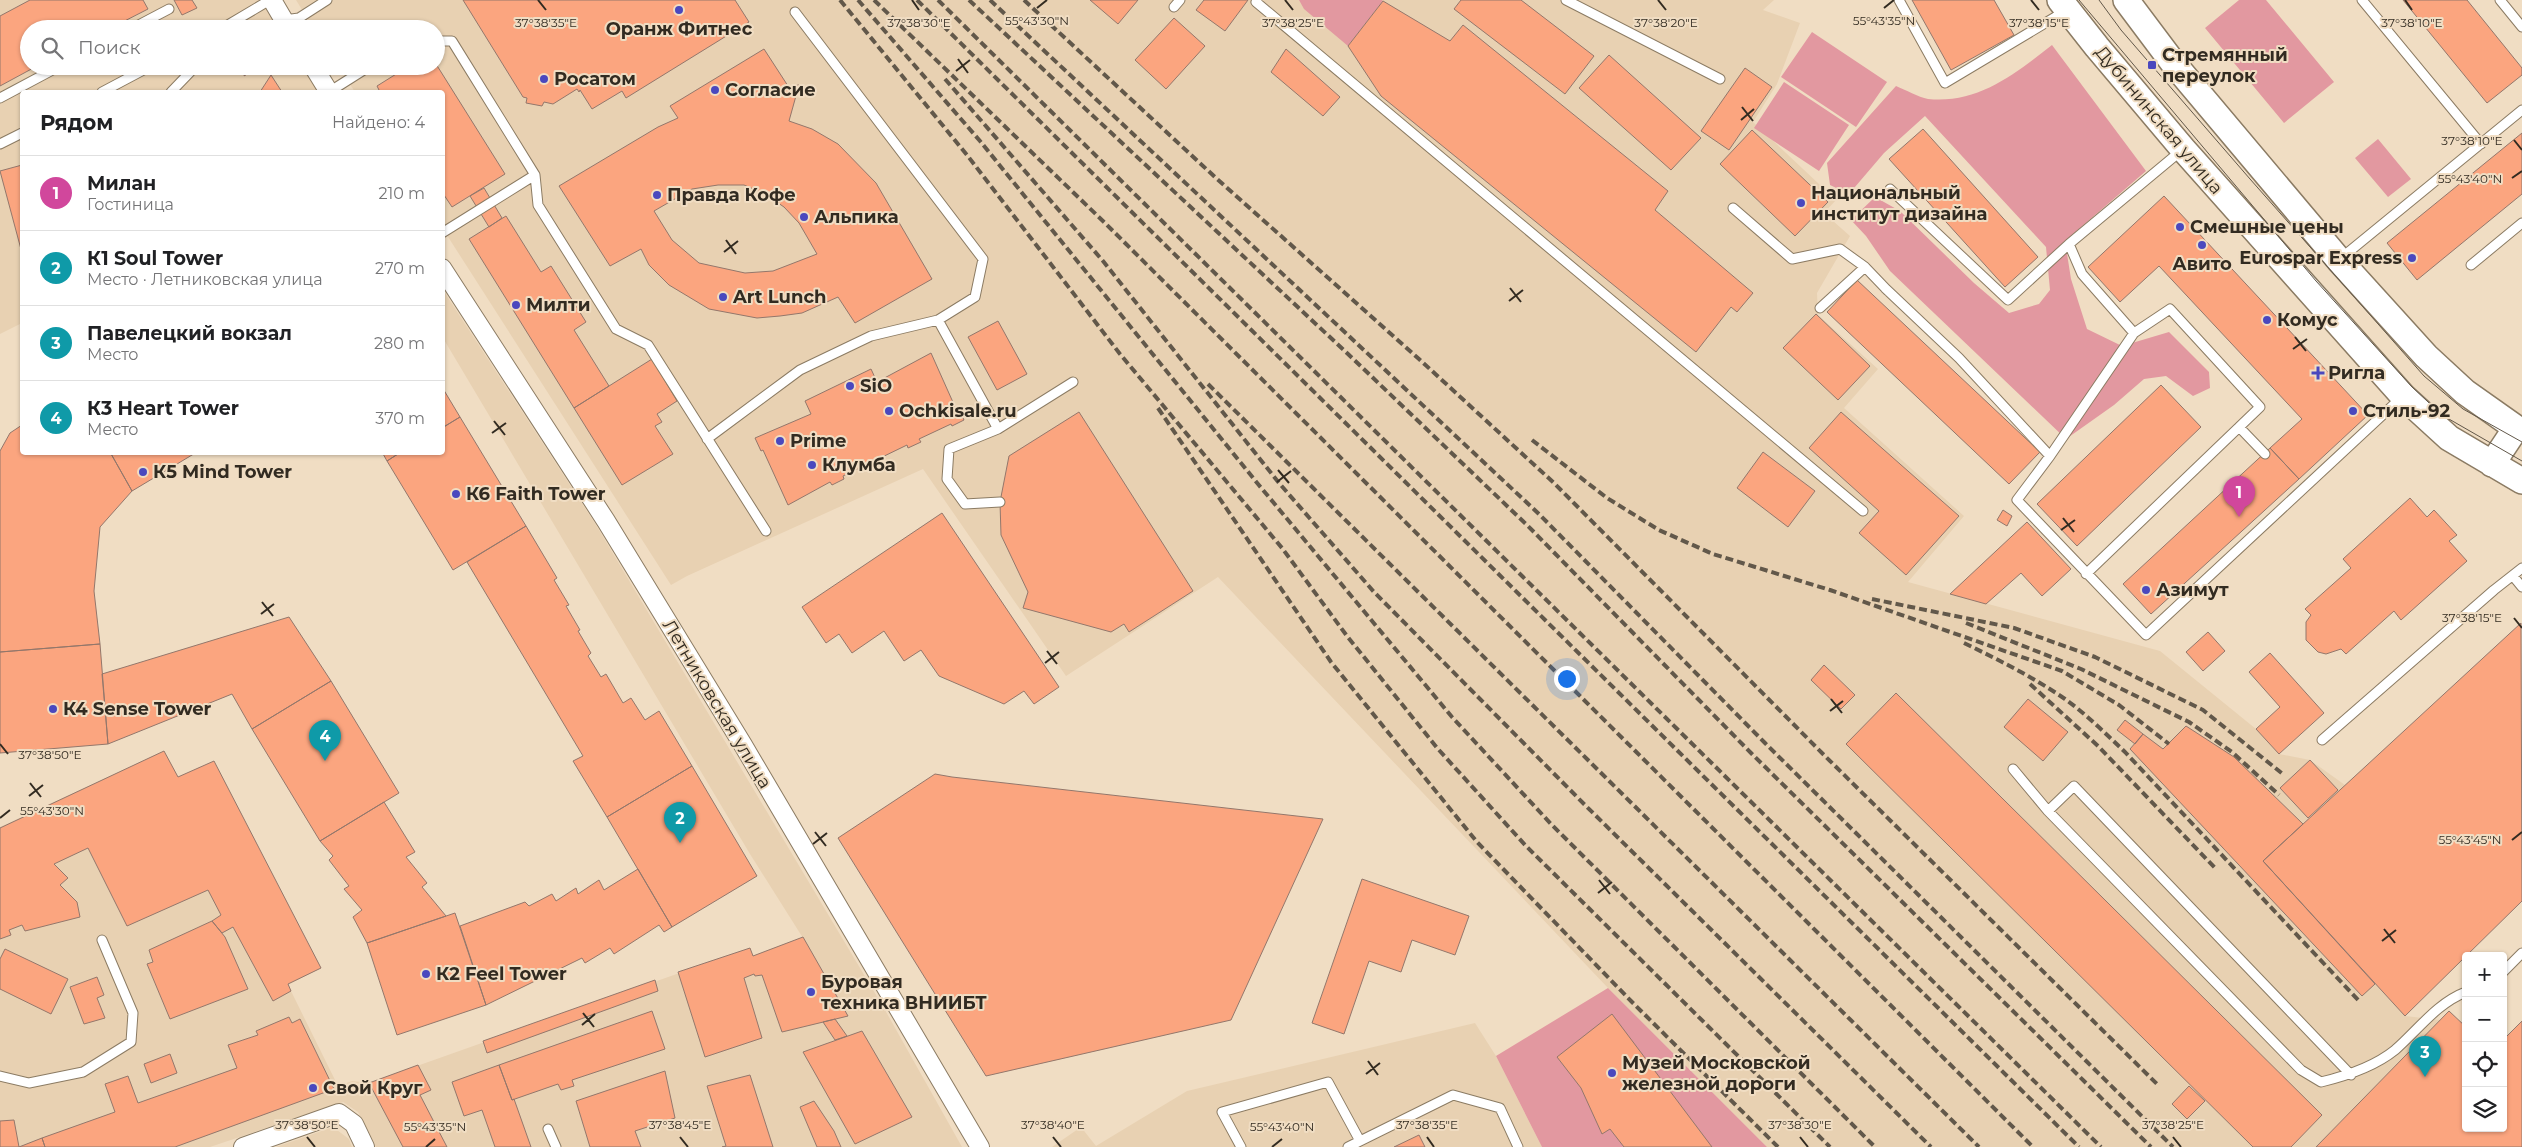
<!DOCTYPE html>
<html lang="ru">
<meta charset="utf-8">
<style>
:root{--surface:#fff;--page:#f2f2f2;--text:#202124;--muted:#757577;--line:#e0e0e0;--accent:#4a48be}
body{margin:0;font-family:Montserrat,sans-serif;background:var(--page);color:var(--text)}
.controls{position:absolute;right:15px;bottom:15px;display:grid;overflow:hidden;border-radius:5px;box-shadow:0 1px 4px #0004}
.controls button{width:45px;height:45px;display:grid;place-items:center;padding:0;border:0;border-bottom:1px solid var(--line);background:var(--surface);color:var(--text);font:25px sans-serif}
.you{position:absolute;left:1566px;top:678px;width:18px;height:18px;margin:-12px;border:4px solid #fff;border-radius:50%;background:#1a73e8;box-shadow:0 0 0 8px #1a73e833}
.badge{display:grid;place-items:center;width:32px;height:32px;border-radius:50%;background:var(--accent);color:#fff;font-size:16px;font-weight:700}
.pin{position:absolute;translate:-50% -41px;filter:drop-shadow(0 1px 2px #0008)}
.pin::after{content:'';position:absolute;top:26px;width:18px;height:15px;background:inherit;clip-path:polygon(0 0,100% 0,50% 100%)}
.list{margin:0;padding:0;list-style:none}
h2{display:flex;justify-content:space-between;align-items:center;height:65px;margin:0;padding:0 20px;font-size:21px}
h2 small{font-size:16px;font-weight:400;color:var(--muted)}
.list li{display:grid;grid-template-columns:32px 1fr auto;gap:15px;align-items:center;box-sizing:border-box;height:75px;padding:0 20px;border-top:1px solid var(--line)}
.list b{display:block;font-size:19px;white-space:nowrap}
.list p{margin:0;font-size:16px;white-space:nowrap;color:var(--muted)}
.list em{font-size:16px;font-style:normal;color:var(--muted)}
.icon{flex:none;width:28px;height:28px;fill:none;stroke:currentColor;stroke-width:2;stroke-linecap:round;stroke-linejoin:round}
.map{position:relative;flex:none;width:2522px;height:1147px;overflow:hidden}
.search{position:absolute;background:var(--surface);box-shadow:0 1px 4px #0004;left:20px;top:20px;width:425px;height:55px;display:flex;align-items:center;gap:12px;box-sizing:border-box;padding:0 18px;border-radius:28px;color:var(--muted);font-size:19px}
.panel{position:absolute;background:var(--surface);box-shadow:0 1px 4px #0004;left:20px;top:90px;width:425px;height:365px;border-radius:5px}
.map>svg:first-child{display:block}
</style>
<div class="map">
<svg width="2522" height="1147" viewBox="0 0 2522 1147">
<rect width="100%" height="100%" fill="#f0ddc3"/>
<path fill="#e8d1b2" d="M0 0H263L280 29H29V66H302L318 92H22V323L0 334Z
M296 0H1774L1763 10 1800 23 1777 84 1753 122 1836 200 1824 213 1850 236 1817 293 1818 315 1878 369 1844 408 1964 516 1908 582 2160 651 2256 729 2279 754 2310 760 2345 785 2263 862 2405 1016 2440 1020 2316 1147H1767L1608 988 1218 577 1066 676 923 469 687 576 671 585 443 229 442 92H355L338 66H436V29H314Z
M443 290 596 525 885 1010 962 1147H376L358 1112 343 1102 210 1147H0V827L164 751 178 777 214 761 321 968 288 985 338 1086 352 1081 369 1083 750 948 753 956 803 938 750 854 443 338Z
M1475 1023 1496 1056 1542 1147H1052L1081 1127 1096 1146 1187 1091Z
M333 1127 349 1139 352 1147H276Z"/>
<path fill="#e298a0" d="M1299 0H1382L1383 1 1348 46 1304 9Z
M2239 0H2266L2334 82 2284 123 2205 28Z
M1812 32 1887 82 1856 127 1781 77Z
M2052 45 2146 171 2065 241 2071 279 2087 329 2122 346 2169 332 2209 372 2210 388 2193 396 2166 376 2144 379 2114 405 2066 439 1890 271 1866 236 1851 220 1875 197 1900 211 1974 283 2009 313 2039 304 2050 290 2046 247 1925 116 1884 153 1849 194 1830 185 1827 163 1896 86C1906 90 1918 97 1928 99 1978 104 2015 74 2052 45Z
M1784 82 1849 125 1819 171 1754 128Z
M2378 139 2411 179 2388 197 2355 158Z
M1608 988 1767 1147H1542L1496 1056Z"/>
<path fill="#fba57f" stroke="#93776b" fill-rule="evenodd" d="M30 0H143L148 9 109 29H29V66H37L0 86V16Z
M174 0H192L197 8 182 15Z
M463 0H735L749 22 626 98 622 91 592 109 580 90 579 92 577 89 553 104 544 102 542 106 526 103 527 98 523 97Z
M1090 0H1138L1118 24Z
M1204 0H1248L1225 31 1196 10Z
M1461 0H1521L1594 56 1565 94 1454 9Z
M1912 0H1994L2014 35 1951 70Z
M2403 0H2467L2522 68V75L2487 103Z
M1383 1 1450 41 1463 25 1668 191 1655 210 1753 293 1737 312 1731 307 1696 352 1381 96 1348 46Z
M1174 18 1205 46 1166 89 1135 60Z
M764 49 788 86 799 85 789 121 812 129 838 144 876 183 932 279 855 323 838 297 802 313 780 316 757 318 709 309 669 285 649 265 641 249 610 266 559 186 658 127 678 118 670 106ZM718 185H744L765 194 784 207 799 223 817 254 773 271 745 273 699 263 672 240 654 211 692 189Z
M1286 49 1340 97 1323 116 1271 72Z
M1609 55 1701 138 1671 170 1579 88Z
M436 64 505 174 452 207 442 192V92H380L377 86 409 66H436Z
M232 66H248L245 76Z
M1745 68 1772 87 1729 150 1701 131Z
M271 75 282 92H260Z
M1923 129 2038 257 2005 287 1889 159Z
M1752 130 1828 202 1795 236 1720 164Z
M2522 133V194L2417 280 2387 243Z
M22 165V253L0 171Z
M484 188 502 218 489 227 470 196Z
M2164 196 2368 415 2299 479 2270 448 2302 419 2159 266 2120 302 2088 267Z
M506 216 541 272 551 266 586 322 574 330 609 386 574 408 469 239Z
M1857 280 2040 452 2009 484 1827 312Z
M1816 314 1870 366 1838 400 1783 348Z
M998 321 1027 374 997 390 968 337Z
M931 353 956 409 958 408 964 420 952 426 951 424 919 439 921 442 908 448 907 445 843 476 844 479 832 485 830 482 788 505 763 450 761 451 755 438 811 414 805 401 871 369 877 382Z
M652 359 677 401 657 414 662 422 655 426 673 454 622 485 574 408Z
M2161 385 2201 427 2077 546 2037 504Z
M442 387 460 417 442 428Z
M1079 412 1193 591 1129 632 1124 624 1111 632 1023 608 1028 592 1001 535 1000 502 1009 456Z
M1841 412 1959 516 1906 575 1859 533 1879 511 1809 448Z
M460 417 526 526 453 570 387 461 401 452H442V428Z
M22 425V452H110L132 491 100 527 94 591 100 644 0 652V451L10 433Z
M2270 448 2299 479 2151 614 2123 584Z
M110 452H197L132 491Z
M382 452H401L387 461Z
M1763 452 1815 491 1788 527 1737 488Z
M2410 498 2427 517 2434 510 2457 535 2449 541 2467 561 2401 620 2394 611 2346 654 2341 649 2326 654 2318 652 2306 640V622L2311 615 2305 609 2351 568 2343 559Z
M2003 510 2012 516 2007 526 1997 520Z
M942 513 1059 687 1034 704 1024 691 1004 704 939 676 921 650 904 661 884 631 852 653 839 634 826 643 802 607Z
M2027 522 2071 569 2042 596 2021 573 1986 604 1950 594Z
M526 526 557 578 554 580 569 605 566 606 580 630 578 631 591 653 588 656 601 677 606 674 623 703 631 698 645 720 659 711 692 766 607 817 573 761 583 756 467 562Z
M289 617 331 681 252 729 232 694 108 744 102 674Z
M2521 623 2522 901 2405 1016 2263 861Z
M2208 632 2225 651 2203 671 2186 652Z
M100 644 108 744 0 753V652Z
M2270 653 2324 713 2279 754 2256 729 2280 707 2249 672Z
M1824 665 1855 695 1841 709 1811 680Z
M331 681 399 793 320 841 252 729Z
M1896 693 2322 1115 2291 1147H2253L1846 744Z
M2028 699 2068 732 2043 761 2004 727Z
M2125 720 2143 734 2135 744 2117 730Z
M2186 726 2234 757 2303 824 2263 861 2375 984 2362 996 2130 749 2143 734 2163 749Z
M164 751 178 777 214 761 321 968 288 984 291 991 273 1001 233 927 222 933 212 921 221 915 208 890 127 926 88 848 54 864 68 878 60 885 77 902 80 917 25 931 22 925 9 930 11 935 0 939V828Z
M2310 760 2338 790 2308 818 2280 788Z
M692 766 757 876 672 927 607 817Z
M935 774 952 777 1323 819 1231 1020 986 1076 838 838Z
M384 802 415 852 406 857 427 883 422 887 446 916 367 943 353 917 362 910 344 889 349 886 329 860 333 856 320 841Z
M638 869 672 927 664 932 659 925 614 954 610 948 585 963 582 958 486 1005 460 926 525 902 529 906 552 894 556 901 576 888 578 894 599 880 604 890Z
M1362 879 1469 916 1455 955 1412 940 1401 972 1369 961 1344 1034 1312 1023Z
M455 913 486 1005 397 1035 367 943Z
M212 921 225 937 248 989 170 1019 147 964 153 962 149 950Z
M803 937 848 1016 782 1032 762 975 755 976 754 974 744 978 762 1038 705 1057 678 972 750 948 753 956Z
M5 949 68 979 51 1014 0 989V959Z
M97 977 104 995 97 998 105 1018 84 1024 70 987Z
M655 980 658 991 487 1053 483 1041Z
M652 1011 665 1049 572 1080 574 1086 561 1090 558 1084 512 1100 499 1065Z
M2449 1011 2466 1027V1128H2503V1040L2522 1021V1147H2316Z
M1612 1014 1712 1147H1624L1610 1129 1602 1134 1581 1088 1557 1057Z
M289 1017 292 1023 300 1019 334 1089 175 1147H45L42 1138 115 1112 105 1084 128 1076 138 1103 237 1068 228 1045 258 1035 256 1031Z
M835 1019 847 1036 835 1040 823 1022Z
M862 1031 912 1117 855 1144 803 1052Z
M170 1054 177 1073 151 1083 144 1064Z
M418 1065 431 1090 420 1095 447 1147H403L369 1083Z
M499 1065 512 1100 514 1099 531 1147H495L482 1110 464 1116 452 1082Z
M665 1071 675 1118 635 1131 641 1147H590L576 1101Z
M750 1075 773 1147H722L726 1146 707 1086Z
M2189 1086 2205 1101 2187 1119 2172 1104Z
M814 1101 834 1131 841 1147H817L800 1107Z
M14 1120 19 1147 42 1138 45 1147H0V1121Z
M1419 1135 1425 1147H1394Z"/>
<g fill="none" stroke-linecap="round" stroke-linejoin="round">
<g stroke="#8b7b63" stroke-width="11">
<path id="service" d="M1257 0 1256 2 1863 511
M1566 0 1720 79
M1899 0 1945 83 2067 10
M2362 0 2481 144
M2500 0 2522 27
M1174 7 1180 0
M284 20 299 18 327 0
M131 29 169 9
M221 29 270 0
M436 41H452L535 175 538 205 616 329 648 345 766 531
M102 92 151 66
M171 92 196 66
M329 92 370 66
M0 98 60 66
M0 144 22 133
M1890 189 2008 300 2069 244
M1733 208 1792 259 1840 249 1865 267
M442 233 535 175
M2340 259 2522 110
M2471 265 2522 223
M1885 288 1959 358 2050 456 2134 333
M1820 308 1865 267 1888 291
M938 320 998 429
M2239 427 2265 454
M707 439 800 370 871 336 938 320 975 297 983 259 795 12
M2050 456 2017 500 2146 635 2403 396
M1000 502 965 504 947 479 949 449 998 429 1073 382
M2086 574 2260 407 2170 309 2134 333 2082 274 2069 244 2182 150
M2513 576 2522 587
M2322 740 2494 590 2522 568
M2013 769 2048 811 2301 1070 2321 1082C2346 1076 2374 1067 2395 1050 2418 1030 2437 1003 2466 992
M2048 811 2074 786 2351 1075
M2503 972 2522 953
M0 1076 29 1083 83 1072 131 1042 133 1013 102 940
M548 1129 556 1147
M1241 1147 1222 1112 1328 1082 1360 1141
M1348 1147 1453 1095 1500 1108 1518 1147"/>
</g>
<g stroke="#8b7b63" stroke-width="20">
<path id="minor" d="M272 0 289 29
M313 66 329 92
M442 268 606 521 743 745 980 1147
M243 1147 339 1113 354 1124 365 1147"/>
</g>
<g stroke="#8b7b63" stroke-width="28">
<path id="secondary" d="M2060 0 2097 47 2183 149 2403 396 2449 438 2522 481
M2126 0 2174 64 2339 260 2426 356 2465 392 2516 428 2492 464"/>
</g>
<use href="#service" stroke="#fff" stroke-width="9"/>
<use href="#minor" stroke="#fff" stroke-width="18"/>
<use href="#secondary" stroke="#fff" stroke-width="25"/>
<path stroke="#62584a" stroke-width="1" d="M2079 0 2316 281 2412 387 2442 415 2522 461
M2099 0 2121 30 2250 179 2424 376 2463 409 2522 442"/>
<path stroke="#62584a" stroke-width="4" stroke-dasharray="8 4" stroke-linecap="butt" d="M840 0 967 155 1120 354 1282 548 1347 636 1438 749 1526 846 1830 1147
M858 0 980 141 1258 484 1452 717 1551 824 1875 1147
M874 0 1106 224 2033 1147
M917 0 2079 1147
M938 0 2101 1147
M969 0 1348 354 1528 526 1752 754 2151 1147
M990 0 1539 514 1765 743 2173 1147
M1024 0 1216 178 1419 359 1554 483 1825 756 2158 1085
M945 79 1103 261 1279 483 1374 592 1585 805 1931 1147
M1208 384 1979 1147
M1158 408 1331 662 1477 842 1632 1002 1778 1147
M1532 440 1607 498 1659 530 1713 554 1830 590 2062 671 2119 705 2169 744
M1872 599 2014 628 2095 657 2203 710 2284 775
M1966 623 2081 669 2189 722 2232 752 2279 795
M1964 643C1999 660 2033 677 2065 699 2086 714 2106 734 2125 752L2359 1001
M2030 684 2098 746 2216 869"/>
</g>
<path fill="none" stroke="#322b21" stroke-width="2" d="M538 0 546 10M912 0 919 10M1285 0 1293 10M1658 0 1666 10M2031 0 2039 10M2405 0 2412 10M1037 8 1047 0M1884 8 1894 0M958 59 968 73M956 71 970 60M1742 107 1753 121M1741 120 1754 109M2514 140 2522 150M2512 178 2522 171M726 240 736 254M724 252 738 241M1510 288 1521 302M1509 301 1523 290M2295 337 2306 351M2293 349 2307 339M494 421 505 435M492 433 506 423M1278 470 1289 483M1277 482 1291 471M2063 518 2074 532M2061 530 2075 520M262 602 273 616M261 614 274 604M2514 618 2522 628M1047 651 1057 664M1045 663 1059 652M1831 699 1842 713M1830 711 1843 701M0 744 8 754M30 783 41 797M29 796 43 785M0 818 10 810M815 832 826 846M2512 840 2522 832M813 844 827 833M1599 880 1610 894M1598 893 1612 882M2384 929 2395 943M2382 941 2396 930M583 1013 594 1027M582 1025 595 1014M1368 1061 1378 1075M1366 1074 1380 1063M307 1137 315 1147M680 1137 688 1147M1053 1137 1061 1147M1427 1137 1434 1147M1800 1137 1808 1147M2173 1137 2181 1147M426 1147 435 1139M1272 1147 1282 1139"/>
<g fill="#4a48be" stroke="#f0ddc3" stroke-width="2">
<circle cx="679" cy="10" r="5"/>
<rect x="2147" y="60" width="10" height="10" rx="2.5"/>
<circle cx="544" cy="79" r="5"/>
<circle cx="715" cy="90" r="5"/>
<circle cx="657" cy="195" r="5"/>
<circle cx="1801" cy="203" r="5"/>
<circle cx="804" cy="217" r="5"/>
<circle cx="2180" cy="227" r="5"/>
<circle cx="2202" cy="245" r="5"/>
<circle cx="2412" cy="258" r="5"/>
<circle cx="723" cy="297" r="5"/>
<circle cx="516" cy="305" r="5"/>
<circle cx="2267" cy="320" r="5"/>
<path d="M2315.5 365.5h5v5h5v5h-5v5h-5v-5h-5v-5h5z"/>
<circle cx="850" cy="386" r="5"/>
<circle cx="889" cy="411" r="5"/>
<circle cx="2353" cy="411" r="5"/>
<circle cx="780" cy="441" r="5"/>
<circle cx="812" cy="465" r="5"/>
<circle cx="143" cy="472" r="5"/>
<circle cx="456" cy="494" r="5"/>
<circle cx="2146" cy="590" r="5"/>
<circle cx="53" cy="709" r="5"/>
<circle cx="426" cy="974" r="5"/>
<circle cx="811" cy="992" r="5"/>
<circle cx="1612" cy="1073" r="5"/>
<circle cx="313" cy="1088" r="5"/>
</g>
<g text-anchor="middle" dominant-baseline="central" stroke-width="4" stroke-linejoin="round" paint-order="stroke">
<g font-size="18" font-weight="bold" fill="#322b21" stroke="#f0ddc3" text-anchor="start">
<text x="679" y="29" text-anchor="middle">Оранж Фитнес</text>
<text x="2162" y="55">Стремянный<tspan x="2162" dy="21">переулок</tspan></text>
<text x="554" y="79">Росатом</text>
<text x="725" y="90">Согласие</text>
<text x="1811" y="193">Национальный<tspan x="1811" dy="21">институт дизайна</tspan></text>
<text x="667" y="195">Правда Кофе</text>
<text x="814" y="217">Альпика</text>
<text x="2190" y="227">Смешные цены</text>
<text x="2402" y="258" text-anchor="end">Eurospar Express</text>
<text x="2202" y="264" text-anchor="middle">Авито</text>
<text x="733" y="297">Art Lunch</text>
<text x="526" y="305">Милти</text>
<text x="2277" y="320">Комус</text>
<text x="2328" y="373">Ригла</text>
<text x="860" y="386">SiO</text>
<text x="899" y="411">Ochkisale.ru</text>
<text x="2363" y="411">Стиль-92</text>
<text x="790" y="441">Prime</text>
<text x="822" y="465">Клумба</text>
<text x="153" y="472">К5 Mind Tower</text>
<text x="466" y="494">К6 Faith Tower</text>
<text x="2156" y="590">Азимут</text>
<text x="63" y="709">К4 Sense Tower</text>
<text x="436" y="974">К2 Feel Tower</text>
<text x="821" y="982">Буровая<tspan x="821" dy="21">техника ВНИИБТ</tspan></text>
<text x="1622" y="1063">Музей Московской<tspan x="1622" dy="21">железной дороги</tspan></text>
<text x="323" y="1088">Свой Круг</text>
</g>
<g font-size="18" fill="#322b21" stroke="#f0ddc3">
<text transform="translate(2159 120) rotate(50)">Дубининская улица</text>
<text transform="translate(717 704) rotate(59)">Летниковская улица</text>
</g>
</g>
<g font-size="12" text-anchor="middle" fill="#322b21" stroke="#f0ddc3" stroke-width="4" stroke-linejoin="round" paint-order="stroke">
<text x="1037" y="25">55°43'30"N</text>
<text x="1884" y="25">55°43'35"N</text>
<text x="546" y="27">37°38'35"E</text>
<text x="919" y="27">37°38'30"E</text>
<text x="1293" y="27">37°38'25"E</text>
<text x="1666" y="27">37°38'20"E</text>
<text x="2039" y="27">37°38'15"E</text>
<text x="2412" y="27">37°38'10"E</text>
<text x="2472" y="145">37°38'10"E</text>
<text x="2470" y="183">55°43'40"N</text>
<text x="2472" y="622">37°38'15"E</text>
<text x="50" y="759">37°38'50"E</text>
<text x="52" y="815">55°43'30"N</text>
<text x="2470" y="844">55°43'45"N</text>
<text x="307" y="1129">37°38'50"E</text>
<text x="680" y="1129">37°38'45"E</text>
<text x="1053" y="1129">37°38'40"E</text>
<text x="1427" y="1129">37°38'35"E</text>
<text x="1800" y="1129">37°38'30"E</text>
<text x="2173" y="1129">37°38'25"E</text>
<text x="435" y="1131">55°43'35"N</text>
<text x="1282" y="1131">55°43'40"N</text>
</g>
</svg>
<div class="controls">
<button>+</button>
<button>−</button>
<button><svg class="icon" aria-label="locate" viewBox="0 0 24 24"><circle cx="12" cy="12" r="6"/><path d="M12 2v4M12 18v4M2 12h4M18 12h4"/></svg></button>
<button><svg class="icon" aria-label="layers" viewBox="0 0 24 24"><path d="M12 4l9 5-9 5-9-5zM3 14l9 5 9-5"/></svg></button>
</div>
<div class="you"></div>
<div class="pin badge" style="left:2239px;top:517px;background:#d1479c">1</div>
<div class="pin badge" style="left:680px;top:843px;background:#0f9aa8">2</div>
<div class="pin badge" style="left:2425px;top:1077px;background:#0f9aa8">3</div>
<div class="pin badge" style="left:325px;top:761px;background:#0f9aa8">4</div>
<div class="search"><svg class="icon" aria-label="search" viewBox="0 0 24 24"><circle cx="10" cy="10" r="6"/><path d="M15 15l6 6"/></svg>Поиск</div>
<section class="panel">
<h2>Рядом<small>Найдено: 4</small></h2>
<ul class="list">
<li><span class="badge" style="background:#d1479c">1</span><div><b>Милан</b><p>Гостиница</p></div><em>210 m</em></li>
<li><span class="badge" style="background:#0f9aa8">2</span><div><b>К1 Soul Tower</b><p>Место · Летниковская улица</p></div><em>270 m</em></li>
<li><span class="badge" style="background:#0f9aa8">3</span><div><b>Павелецкий вокзал</b><p>Место</p></div><em>280 m</em></li>
<li><span class="badge" style="background:#0f9aa8">4</span><div><b>К3 Heart Tower</b><p>Место</p></div><em>370 m</em></li>
</ul>
</section>
</div>
